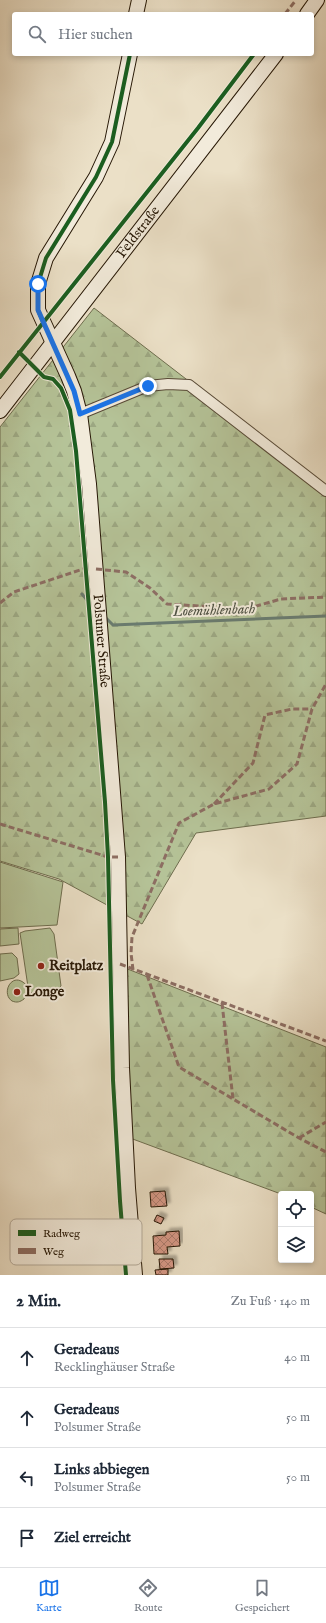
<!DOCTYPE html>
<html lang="de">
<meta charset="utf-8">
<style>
:root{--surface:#fff;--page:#f6f6f7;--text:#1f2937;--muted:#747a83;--line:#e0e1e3;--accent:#1a73e8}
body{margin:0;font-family:"IM FELL English",serif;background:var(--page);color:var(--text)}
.controls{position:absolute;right:12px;bottom:12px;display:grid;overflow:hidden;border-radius:4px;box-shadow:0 2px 6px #0003}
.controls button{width:36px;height:36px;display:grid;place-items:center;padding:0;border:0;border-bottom:1px solid var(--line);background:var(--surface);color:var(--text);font:20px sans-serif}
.stop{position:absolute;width:12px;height:12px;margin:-9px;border:3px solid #1a73e8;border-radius:50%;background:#fff}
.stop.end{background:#1a73e8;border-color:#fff;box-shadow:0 1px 4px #0008}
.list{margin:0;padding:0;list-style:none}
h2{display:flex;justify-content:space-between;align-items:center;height:52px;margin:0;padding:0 16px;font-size:17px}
h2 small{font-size:13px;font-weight:400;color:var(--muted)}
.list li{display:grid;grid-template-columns:26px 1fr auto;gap:12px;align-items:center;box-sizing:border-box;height:60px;padding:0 16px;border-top:1px solid var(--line)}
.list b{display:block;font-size:15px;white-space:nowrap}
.list p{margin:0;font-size:13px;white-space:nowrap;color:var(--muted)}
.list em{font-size:13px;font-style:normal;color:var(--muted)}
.icon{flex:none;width:22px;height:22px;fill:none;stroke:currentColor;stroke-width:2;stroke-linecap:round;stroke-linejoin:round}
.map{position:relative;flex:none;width:326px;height:1275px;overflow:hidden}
.search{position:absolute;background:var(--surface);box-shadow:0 2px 6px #0003;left:12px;right:12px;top:12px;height:44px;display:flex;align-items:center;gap:10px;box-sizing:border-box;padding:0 14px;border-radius:4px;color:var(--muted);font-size:15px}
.sheet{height:292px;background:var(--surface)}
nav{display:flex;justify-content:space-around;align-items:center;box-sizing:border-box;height:56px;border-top:1px solid var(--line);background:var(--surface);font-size:11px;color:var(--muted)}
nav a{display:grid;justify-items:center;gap:2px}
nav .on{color:var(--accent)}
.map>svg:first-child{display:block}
</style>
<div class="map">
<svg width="326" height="1275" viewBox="0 0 326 1275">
<defs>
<pattern id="forest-firs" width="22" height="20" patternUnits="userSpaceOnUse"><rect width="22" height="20" fill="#b5c398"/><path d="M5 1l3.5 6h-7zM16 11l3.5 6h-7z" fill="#9ca782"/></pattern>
<pattern id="building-cross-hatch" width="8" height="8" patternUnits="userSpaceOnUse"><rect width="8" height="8" fill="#d69886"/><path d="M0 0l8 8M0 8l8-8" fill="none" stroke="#ad7b6c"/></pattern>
<filter id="shadow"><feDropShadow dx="3.5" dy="-3.5" stdDeviation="1" flood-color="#0004"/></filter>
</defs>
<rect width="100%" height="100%" fill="#ebe0c7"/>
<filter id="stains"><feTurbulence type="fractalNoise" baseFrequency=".005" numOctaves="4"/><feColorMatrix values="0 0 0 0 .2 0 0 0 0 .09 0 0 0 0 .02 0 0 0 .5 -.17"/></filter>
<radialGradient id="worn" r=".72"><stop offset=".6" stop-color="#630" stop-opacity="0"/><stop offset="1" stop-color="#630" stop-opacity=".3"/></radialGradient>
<path fill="#b5c398" stroke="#6e6d4e" d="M0 862 63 882 57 925 0 928Z
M18 928 19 944 0 946V929Z
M50 928 54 934 61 986 57 990 32 993 28 990 24 999C20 1002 17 1003 12 1001 0 993 13 968 28 987L20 933 25 931Z
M12 953 17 958 19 974 14 978 0 981V954Z"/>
<path fill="url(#forest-firs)" stroke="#6e6d4e" d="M94 308 326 487V816L196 833 142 924 59 879 0 861V427Z
M125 968 326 1047V1214L311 1207V1194H281L130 1138Z"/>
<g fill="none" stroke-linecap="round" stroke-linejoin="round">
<path stroke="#6a7b6f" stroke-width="3" d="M82 594 87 600
M106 618 113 625 326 616"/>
</g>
<path fill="url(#building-cross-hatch)" stroke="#261705" filter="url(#shadow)" d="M165 1191 167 1206 151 1207 150 1192Z
M157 1215 164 1218 161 1224 154 1221Z
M179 1231 180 1246 167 1247 168 1254H154L153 1236 166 1235V1232Z
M159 1259H173L174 1268 160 1269Z
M168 1269V1275H156L155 1270Z"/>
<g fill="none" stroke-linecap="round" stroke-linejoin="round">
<g stroke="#574936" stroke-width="12">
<path id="street" d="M80 414 148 386 168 384 189 385 326 491"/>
</g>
<g stroke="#261705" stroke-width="16">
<g id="secondary">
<path d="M136 14 139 0"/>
<path d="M307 14 317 0"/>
<path id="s1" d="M130 54 112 142 96 177 46 258 38 284V310L68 376 74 391 80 414 89 484 118 857 122 1068 128 1188 135 1275"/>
<path id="s2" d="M0 411 276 54"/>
</g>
</g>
<use href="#street" stroke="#f2ebdb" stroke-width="10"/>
<use href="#secondary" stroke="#f2ebdb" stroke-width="14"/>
<path stroke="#8d6e63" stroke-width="3" stroke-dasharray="6 3" stroke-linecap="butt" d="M285 14 296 0
M96 569 126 572 150 588 167 604 246 609 281 599 326 597
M0 603 14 592 86 568
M214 804 253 763 265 715 292 709H312
M0 824 108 857H118
M120 964 326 1041
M133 970 131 953 132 937 179 823 214 804 269 789 297 764 312 709 326 684
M147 975 179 1067 299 1138 326 1152
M222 1003 233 1099
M299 1138 326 1122"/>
<g stroke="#f2ebdb" stroke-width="6">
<path id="cycleway" d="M43 322 38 310V284L46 258 96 177 112 142 130 54
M19 352 44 377 53 379 61 388 70 410 76 451 105 802 108 857 113 1080 120 1201 126 1275
M0 377 198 128 254 54"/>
</g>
<use href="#cycleway" stroke="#1b5e20" stroke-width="4"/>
</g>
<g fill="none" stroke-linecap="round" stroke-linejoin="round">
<path stroke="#1a73e8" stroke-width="5" d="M38 284V310L74 391 80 414 148 386"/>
</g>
<g fill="#8f2418" stroke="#f2ebdb" stroke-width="1.5">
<circle cx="41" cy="966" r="4"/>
<circle cx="17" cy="992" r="4"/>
</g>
<g text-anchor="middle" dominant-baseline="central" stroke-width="4" stroke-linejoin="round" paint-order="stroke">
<g font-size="14" fill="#261705" stroke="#f2ebdb">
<text stroke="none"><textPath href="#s2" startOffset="226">Feldstraße</textPath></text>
<text stroke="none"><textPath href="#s1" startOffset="617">Polsumer Straße</textPath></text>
</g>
<g font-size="14" font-weight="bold" fill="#261705" stroke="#f2ebdb" text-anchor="start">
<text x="49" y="966">Reitplatz</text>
<text x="25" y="992">Longe</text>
</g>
<g font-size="15" font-style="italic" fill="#4e5143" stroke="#f2ebdb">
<text transform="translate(214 610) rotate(-2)">Loemühlenbach</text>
</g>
</g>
<rect x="10" y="1219" width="132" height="46" rx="6" fill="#f2ebdb" stroke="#b5ab9b" stroke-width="1"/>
<rect x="18" y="1230" width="18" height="6" fill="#1b5e20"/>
<rect x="18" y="1248" width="18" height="6" fill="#8d6e63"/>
<g font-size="11" fill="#261705">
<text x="43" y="1237">Radweg</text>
<text x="43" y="1255">Weg</text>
</g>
<rect width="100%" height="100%" filter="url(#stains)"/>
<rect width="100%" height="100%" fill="url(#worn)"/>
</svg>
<div class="controls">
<button><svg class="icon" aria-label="locate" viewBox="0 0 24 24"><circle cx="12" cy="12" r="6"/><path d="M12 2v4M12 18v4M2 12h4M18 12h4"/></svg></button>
<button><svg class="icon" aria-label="layers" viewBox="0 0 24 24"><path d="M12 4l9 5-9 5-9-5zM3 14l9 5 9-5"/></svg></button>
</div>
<div class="stop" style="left:38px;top:284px"></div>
<div class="stop end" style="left:148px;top:386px"></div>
<div class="search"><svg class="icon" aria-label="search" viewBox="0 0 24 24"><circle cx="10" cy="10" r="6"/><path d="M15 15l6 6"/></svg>Hier suchen</div>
</div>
<section class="sheet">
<h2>2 Min.<small>Zu Fuß · 140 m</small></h2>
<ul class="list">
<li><svg class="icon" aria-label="ahead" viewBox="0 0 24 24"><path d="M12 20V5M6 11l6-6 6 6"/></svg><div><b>Geradeaus</b><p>Recklinghäuser Straße</p></div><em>40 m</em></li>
<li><svg class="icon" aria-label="ahead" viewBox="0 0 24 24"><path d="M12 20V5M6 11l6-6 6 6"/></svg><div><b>Geradeaus</b><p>Polsumer Straße</p></div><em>50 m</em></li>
<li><svg class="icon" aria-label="left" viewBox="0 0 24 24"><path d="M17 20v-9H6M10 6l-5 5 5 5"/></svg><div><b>Links abbiegen</b><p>Polsumer Straße</p></div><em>50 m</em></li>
<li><svg class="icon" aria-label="arrive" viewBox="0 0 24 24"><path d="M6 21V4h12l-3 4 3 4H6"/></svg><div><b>Ziel erreicht</b></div></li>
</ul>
</section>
<nav>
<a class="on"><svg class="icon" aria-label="map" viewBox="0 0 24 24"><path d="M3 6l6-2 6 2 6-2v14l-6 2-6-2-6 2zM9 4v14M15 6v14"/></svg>Karte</a>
<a><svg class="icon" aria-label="directions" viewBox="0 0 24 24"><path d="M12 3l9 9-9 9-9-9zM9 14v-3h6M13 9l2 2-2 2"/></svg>Route</a>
<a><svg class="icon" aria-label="saved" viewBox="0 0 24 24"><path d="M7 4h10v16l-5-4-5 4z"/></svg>Gespeichert</a>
</nav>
